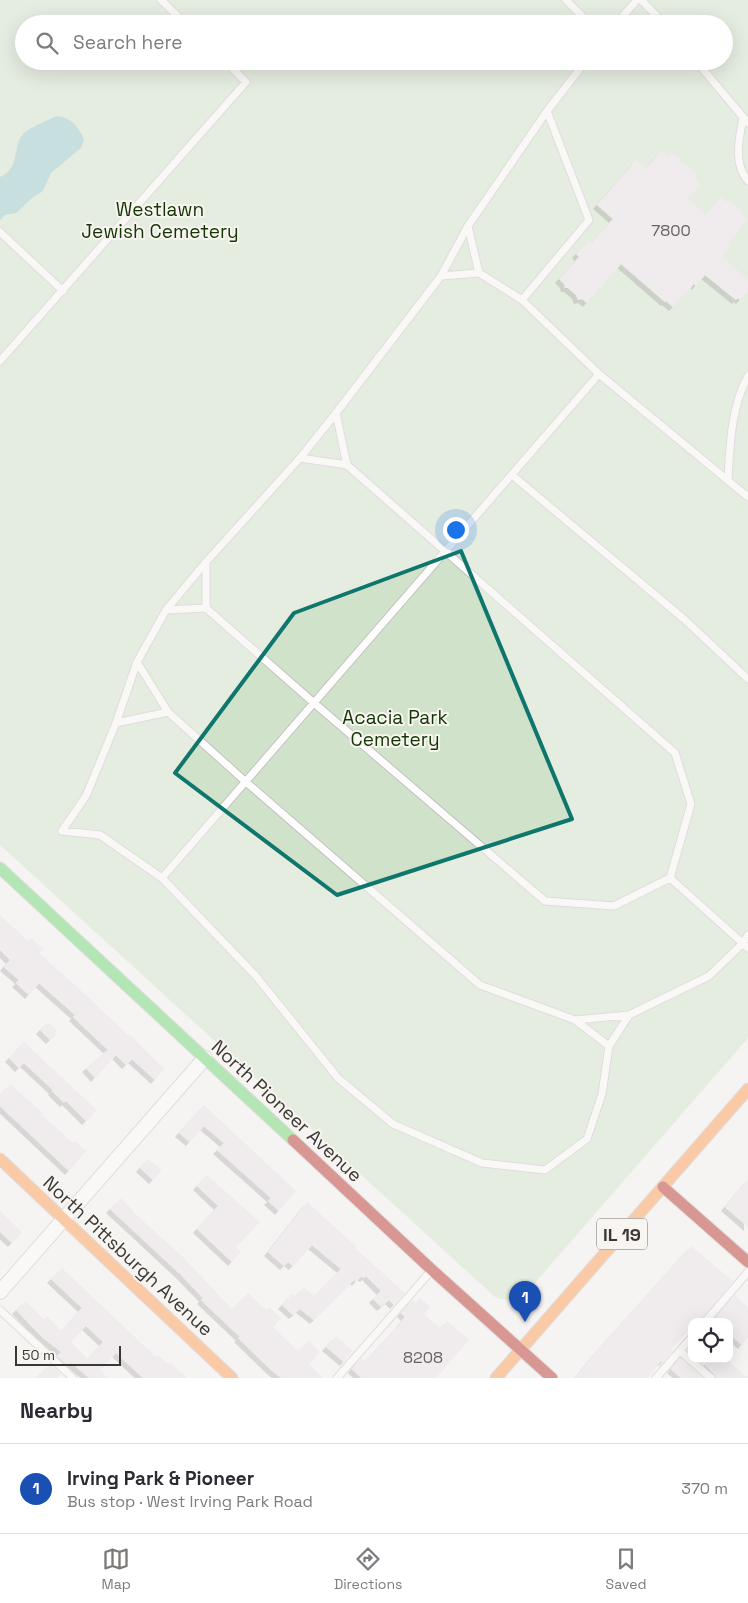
<!DOCTYPE html>
<meta charset="utf-8">
<style>
:root{--surface:#fff;--page:#f2f2f3;--text:#2b2b33;--muted:#7c7c81;--line:#e1e1e2;--accent:#7c7a78}
body{margin:0;font-family:"Space Grotesk",sans-serif;background:var(--page);color:var(--text)}
.controls{position:absolute;right:15px;bottom:15px;display:grid;overflow:hidden;border-radius:10px;box-shadow:0 5px 20px #0002}
.controls button{width:45px;height:45px;display:grid;place-items:center;padding:0;border:0;border-bottom:1px solid var(--line);background:var(--surface);color:var(--text);font:25px sans-serif}
.scale{position:absolute;left:15px;bottom:12px;width:106px;box-sizing:border-box;padding-left:5px;border:2px solid #3a3836;border-top:0;font-size:14px;line-height:18px;white-space:nowrap;color:#3a3836;-webkit-text-stroke:4px #f8f4f0;paint-order:stroke}
.you{position:absolute;left:455px;top:529px;width:18px;height:18px;margin:-12px;border:4px solid #fff;border-radius:50%;background:#1a73e8;box-shadow:0 0 0 8px #1a73e833}
.badge{display:grid;place-items:center;width:32px;height:32px;border-radius:50%;background:var(--accent);color:#fff;font-size:16px;font-weight:700}
.pin{position:absolute;translate:-50% -41px;filter:drop-shadow(0 1px 2px #0008)}
.pin::after{content:'';position:absolute;top:26px;width:18px;height:15px;background:inherit;clip-path:polygon(0 0,100% 0,50% 100%)}
.list{margin:0;padding:0;list-style:none}
h2{display:flex;justify-content:space-between;align-items:center;height:65px;margin:0;padding:0 20px;font-size:21px}
h2 small{font-size:16px;font-weight:400;color:var(--muted)}
.list li{display:grid;grid-template-columns:32px 1fr auto;gap:15px;align-items:center;box-sizing:border-box;height:90px;padding:0 20px;border-top:1px solid var(--line)}
.list b{display:block;font-size:19px;white-space:nowrap}
.list p{margin:0;font-size:16px;white-space:nowrap;color:var(--muted)}
.list em{font-size:16px;font-style:normal;color:var(--muted)}
.icon{flex:none;width:28px;height:28px;fill:none;stroke:currentColor;stroke-width:2;stroke-linecap:round;stroke-linejoin:round}
.map{position:relative;flex:none;width:748px;height:1378px;overflow:hidden}
.search{position:absolute;background:var(--surface);box-shadow:0 5px 20px #0002;left:15px;right:15px;top:15px;height:55px;display:flex;align-items:center;gap:12px;box-sizing:border-box;padding:0 18px;border-radius:28px;color:var(--muted);font-size:19px}
.sheet{height:155px;background:var(--surface)}
nav{display:flex;justify-content:space-around;align-items:center;box-sizing:border-box;height:70px;border-top:1px solid var(--line);background:var(--surface);font-size:14px;color:var(--muted)}
nav a{display:grid;justify-items:center;gap:2px}
nav .on{color:var(--accent)}
.map>svg:first-child{display:block}
</style>
<div class="map">
<svg width="748" height="1378" viewBox="0 0 748 1378">
<defs>
<filter id="shadow"><feDropShadow dx="-4" dy="4" stdDeviation="0" flood-color="#0004"/></filter>
</defs>
<rect width="100%" height="100%" fill="#f6f4f2"/>
<path fill="#d0e2c9" fill-rule="evenodd" d="M0 0H748V1038L527 1292C517 1300 508 1302 495 1297L0 845ZM24 24H724V61H24Z"/>
<path fill="#8ec6c6" d="M57 116C72 118 79 127 84 140L81 148 51 173 43 191 32 198 16 213 5 215 0 220V177C21 168 12 146 23 134 27 129 50 119 57 116Z"/>
<path fill="#e9dfe5" fill-rule="evenodd" filter="url(#shadow)" d="M662 150 669 157 672 153 698 175 695 179 701 185 688 199 705 214 721 197 727 202 729 200 743 212 741 214 748 220 728 243 731 246 722 256 748 280V291L740 300 738 298 736 300 705 275 696 286 694 284 673 307 666 301 665 302 621 264 587 303 582 299 578 300 576 295 568 288H565L564 284 559 279 579 257 576 254 589 240 592 242 613 219 597 205 636 160 646 168Z
M0 915 28 941 31 938 43 949 39 953 87 996 129 1036 130 1035 164 1069 155 1080 132 1059 126 1065 116 1055 95 1078 86 1068 108 1050 73 1017 75 1015 39 983 29 995 16 983 19 980 4 967 10 960 0 950Z
M48 1022 58 1032 50 1040 40 1030Z
M24 1042 97 1110 86 1121 66 1101 64 1103 52 1091 53 1090 24 1063 19 1068 9 1058Z
M10 1084 43 1113 42 1115 73 1143 75 1141 86 1151 69 1171 0 1106V1094Z
M204 1105 296 1191 279 1211 268 1201 271 1198 217 1150 224 1143 205 1127H203L190 1142 179 1133Z
M148 1159 162 1170 153 1180 140 1168Z
M207 1175 260 1222 236 1247 241 1252 232 1262 197 1229 218 1206 197 1186Z
M748 1179V1227L725 1207Z
M121 1198 133 1210 132 1211 181 1255 232 1309 248 1293 266 1310 269 1307 281 1318 273 1327 298 1351 309 1341 320 1352 309 1364 323 1378H281L271 1370 238 1338 240 1337 201 1300 203 1298 181 1275 110 1209Z
M307 1202 356 1246 355 1248 405 1293 394 1305 389 1300 381 1307 373 1299 381 1291 366 1276 364 1278 361 1276 356 1282 354 1280 314 1320 300 1309 293 1315 282 1305 292 1294 295 1296 304 1287 314 1296 341 1269 312 1245 293 1266 288 1262 284 1266 268 1252Z
M0 1211 22 1232 12 1243 0 1232Z
M691 1246 733 1281 700 1322H692V1326L671 1349 673 1351 663 1362 661 1361 648 1378H575L596 1352Z
M62 1268 156 1357 158 1355 168 1364 170 1362 187 1378H143L116 1353 100 1370 108 1378H89L74 1365 71 1363 68 1366 57 1356 61 1352 42 1337 16 1310 25 1301 44 1319 47 1316 62 1331 82 1308 51 1279ZM86 1326 103 1342 88 1359 71 1342Z
M735 1295 748 1308V1337L742 1345 729 1334V1322H712Z
M420 1298 430 1307 424 1314 440 1328 447 1321 469 1340 436 1378H361L352 1369 361 1358 365 1361 398 1326 405 1317 401 1313 412 1300 416 1303Z
M336 1336 353 1351 344 1362 326 1347Z
M680 1358 703 1378H681L671 1369Z
M710 1359H726L748 1378H716L714 1374 705 1365Z
M50 1364 61 1374 57 1378H36Z"/>
<g fill="none" stroke-linecap="round" stroke-linejoin="round">
<g stroke="#c4c2c1" stroke-width="9">
<path id="lane" d="M161 0 186 24
M566 0 590 24
M641 0 665 24
M616 24 637 0
M586 61 547 111 468 226 441 276 336 413 300 458 206 562 166 610 137 662 116 723 86 796 62 831 100 835 162 878 255 975 338 1078 393 1124 482 1163 545 1170 587 1139 602 1094 609 1046 629 1015
M696 61 748 123
M743 118C739 139 733 164 748 181
M468 226 479 273 522 300 599 374 748 497
M0 232 63 291
M441 276 479 273
M522 300 589 220 547 111
M0 361 246 82 225 61
M300 458 347 465
M512 475 684 619 748 679
M728 479C730 445 731 407 748 376
M206 608V562
M166 610 206 608 314 703 545 901 614 906 670 878 691 804 675 753 347 465 336 413
M137 662 168 712
M116 723 168 712 246 782 480 985 575 1020 629 1015 709 976 742 944 748 935
M162 878 599 374
M670 878 748 948
M575 1020 609 1046
M0 1310 73 1378
M705 1322 748 1272
M680 1351 711 1378
M337 1378 431 1271
M656 1378 692 1337"/>
</g>
<g stroke="#c4c2c1" stroke-width="16">
<path id="street" d="M0 1292 205 1058"/>
</g>
<g stroke="#c4c2c1" stroke-width="13">
<path id="fast" d="M0 868 293 1140"/>
</g>
<g stroke="#c4c2c1" stroke-width="13">
<path id="slow" d="M0 1159 232 1378
M496 1378 748 1089"/>
</g>
<g stroke="#c4c2c1" stroke-width="13">
<path id="jam" d="M293 1140 432 1270 552 1378
M663 1187 748 1262"/>
</g>
<use href="#lane" stroke="#fefdfd" stroke-width="7"/>
<use href="#street" stroke="#fefdfd" stroke-width="14"/>
<use href="#fast" stroke="#63d668" stroke-width="11"/>
<use href="#slow" stroke="#ff974d" stroke-width="11"/>
<use href="#jam" stroke="#b3261e" stroke-width="11"/>
</g>
<path d="M0 0H748V1378H0ZM461 551 572 819 337 895 175 773 294 613Z" fill="#f6f4f2" fill-opacity=".55" fill-rule="evenodd"/>
<path fill="none" stroke="#0f766e" stroke-width="4" stroke-linejoin="round" d="M461 551 572 819 337 895 175 773 294 613Z"/>
<g text-anchor="middle" dominant-baseline="central" stroke-width="4" stroke-linejoin="round" paint-order="stroke">
<g font-size="16" fill="#676263">
<text x="671" y="230">7800</text>
<text x="423" y="1357">8208</text>
</g>
<rect fill="#f8f4f0" stroke="#73706e" stroke-width="1" x="597" y="1218.5" width="50" height="31" rx="4"/>
<g font-size="18" font-weight="bold" fill="#3a3836">
<text x="622" y="1234">IL 19</text>
</g>
<g font-size="19" fill="#123704" stroke="#f8f4f0">
<text x="160" y="209">Westlawn<tspan x="160" dy="22">Jewish Cemetery</tspan></text>
<text x="395" y="717">Acacia Park<tspan x="395" dy="22">Cemetery</tspan></text>
</g>
<g font-size="19" fill="#3a3836" stroke="#f8f4f0">
<text transform="translate(287 1111) rotate(43)">North Pioneer Avenue</text>
<text transform="translate(128 1256) rotate(43)">North Pittsburgh Avenue</text>
</g>
</g>
</svg>
<div class="controls">
<button><svg class="icon" aria-label="locate" viewBox="0 0 24 24"><circle cx="12" cy="12" r="6"/><path d="M12 2v4M12 18v4M2 12h4M18 12h4"/></svg></button>
</div>
<div class="scale">50 m</div>
<div class="you"></div>
<div class="pin badge" style="left:525px;top:1322px;background:#1a4fb4">1</div>
<div class="search"><svg class="icon" aria-label="search" viewBox="0 0 24 24"><circle cx="10" cy="10" r="6"/><path d="M15 15l6 6"/></svg>Search here</div>
</div>
<section class="sheet">
<h2>Nearby<small></small></h2>
<ul class="list">
<li><span class="badge" style="background:#1a4fb4">1</span><div><b>Irving Park &amp; Pioneer</b><p>Bus stop · West Irving Park Road</p></div><em>370 m</em></li>
</ul>
</section>
<nav>
<a class="on"><svg class="icon" aria-label="map" viewBox="0 0 24 24"><path d="M3 6l6-2 6 2 6-2v14l-6 2-6-2-6 2zM9 4v14M15 6v14"/></svg>Map</a>
<a><svg class="icon" aria-label="directions" viewBox="0 0 24 24"><path d="M12 3l9 9-9 9-9-9zM9 14v-3h6M13 9l2 2-2 2"/></svg>Directions</a>
<a><svg class="icon" aria-label="saved" viewBox="0 0 24 24"><path d="M7 4h10v16l-5-4-5 4z"/></svg>Saved</a>
</nav>
